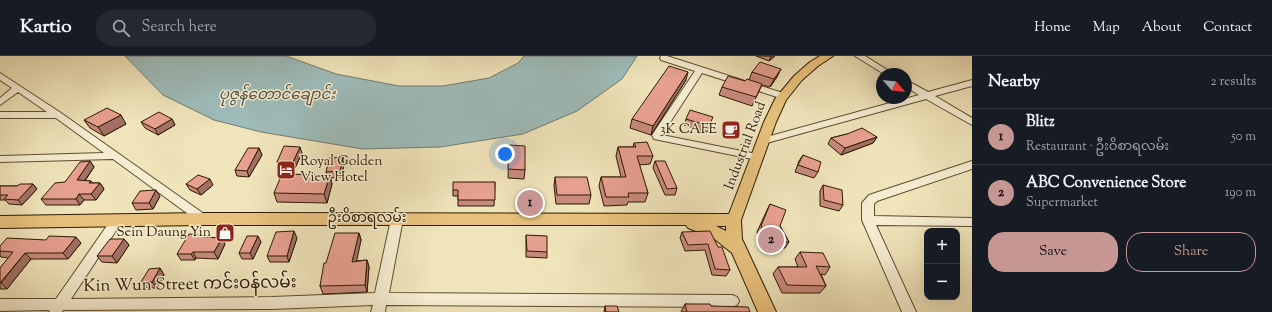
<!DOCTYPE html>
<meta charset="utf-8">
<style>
:root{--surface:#171b24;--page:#242831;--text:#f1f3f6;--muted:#9ea1a6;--line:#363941;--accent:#c59692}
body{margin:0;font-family:"Sorts Mill Goudy","Noto Sans Myanmar",serif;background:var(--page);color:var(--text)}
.controls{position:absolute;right:12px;bottom:12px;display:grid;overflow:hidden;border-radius:8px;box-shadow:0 4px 16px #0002}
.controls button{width:36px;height:36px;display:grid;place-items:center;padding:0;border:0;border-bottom:1px solid var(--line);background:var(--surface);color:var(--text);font:20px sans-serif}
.compass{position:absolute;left:876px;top:12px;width:36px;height:36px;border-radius:50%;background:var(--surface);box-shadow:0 4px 16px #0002;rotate:118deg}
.you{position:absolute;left:505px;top:98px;width:14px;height:14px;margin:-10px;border:3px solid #fff;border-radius:50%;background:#1a73e8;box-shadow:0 0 0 6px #1a73e833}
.badge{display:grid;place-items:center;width:26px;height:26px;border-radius:50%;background:var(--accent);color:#111;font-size:13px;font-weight:700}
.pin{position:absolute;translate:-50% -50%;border:2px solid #fff;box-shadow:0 1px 4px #0006}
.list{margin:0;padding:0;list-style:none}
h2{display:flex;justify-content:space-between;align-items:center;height:52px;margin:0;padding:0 16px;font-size:17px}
h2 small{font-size:13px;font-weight:400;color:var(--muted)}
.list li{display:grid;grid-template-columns:26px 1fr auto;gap:12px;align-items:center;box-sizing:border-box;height:56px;padding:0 16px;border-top:1px solid var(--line)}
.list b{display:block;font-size:15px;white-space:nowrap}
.list p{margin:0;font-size:13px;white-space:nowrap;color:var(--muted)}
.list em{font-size:13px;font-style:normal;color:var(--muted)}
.actions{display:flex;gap:8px;padding:12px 16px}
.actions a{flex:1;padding:9px 0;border:1px solid var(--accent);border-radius:16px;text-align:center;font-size:14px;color:var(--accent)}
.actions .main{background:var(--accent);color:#111}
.icon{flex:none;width:22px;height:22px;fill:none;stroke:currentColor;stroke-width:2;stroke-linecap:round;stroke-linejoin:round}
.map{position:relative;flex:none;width:972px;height:256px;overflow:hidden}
header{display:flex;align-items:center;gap:24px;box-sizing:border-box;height:56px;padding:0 20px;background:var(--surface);border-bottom:1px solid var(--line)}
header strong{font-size:19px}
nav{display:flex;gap:22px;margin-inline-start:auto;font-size:14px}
.search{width:280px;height:36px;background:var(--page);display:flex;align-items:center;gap:10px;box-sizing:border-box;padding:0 14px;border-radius:16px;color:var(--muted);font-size:15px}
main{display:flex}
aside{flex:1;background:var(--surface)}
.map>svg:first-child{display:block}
</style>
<header>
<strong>Kartio</strong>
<div class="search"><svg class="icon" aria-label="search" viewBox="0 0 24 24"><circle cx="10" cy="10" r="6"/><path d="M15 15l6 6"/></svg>Search here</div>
<nav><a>Home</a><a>Map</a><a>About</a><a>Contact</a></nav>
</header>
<main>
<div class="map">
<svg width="972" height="256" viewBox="0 0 972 256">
<rect width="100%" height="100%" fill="#f0e4ba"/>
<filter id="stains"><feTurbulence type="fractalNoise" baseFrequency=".005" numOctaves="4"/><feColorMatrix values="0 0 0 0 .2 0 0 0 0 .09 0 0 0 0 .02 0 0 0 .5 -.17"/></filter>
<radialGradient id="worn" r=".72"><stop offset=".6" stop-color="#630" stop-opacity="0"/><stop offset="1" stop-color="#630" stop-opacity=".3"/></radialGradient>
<path fill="#9ebcba" stroke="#717b70" d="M125 0H286L336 18 399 30H443L489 22 518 7 524 0H637L622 23 577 55 523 78 440 91 363 93 261 76 214 64 163 39Z"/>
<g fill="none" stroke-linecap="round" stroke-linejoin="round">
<g stroke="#5e4c2e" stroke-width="2">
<path id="minor" d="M661 0H667L786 38 788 40 786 42H780L702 17 662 79 757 98 761 99 762 101 761 103 757 104 654 83 652 79 695 15 661 4 660 2Z
M855 0H865L894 18H884Z
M0 17 61 57 207 160 209 163 207 166 203 167 199 166 113 103 0 106V100L104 97 56 62H0V56H47L18 36 0 49V42L12 32 0 24Z
M906 24 928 36 972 24V30L935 40 972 62V69L926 43 763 88 758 85 759 83 919 39 906 31Z
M972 105V113L877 145 874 148V160L972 162V170L876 169 916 256H902L862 164V147L869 139Z
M397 159 401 160 403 163 389 237 732 239 737 241 739 245 737 249 732 251 386 249 385 256H371L373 249 272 253 63 254 62 256H50L49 254 0 255V243H56L113 161 117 160 121 161 123 164 71 243 272 241 375 237 391 163 393 160Z"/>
</g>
<g stroke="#2d1900" stroke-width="2">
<path id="major" d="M820 0H833L818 10 802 24 786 44 776 66 741 164 742 183 776 256H758L732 197 712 181 688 172 686 169H203L0 172V160L203 157 729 158 764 66 775 43 794 20 810 6ZM716 170H726V175Z"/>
</g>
<use href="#minor" fill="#f5edd2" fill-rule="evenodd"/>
<use href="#major" fill="#e8c27d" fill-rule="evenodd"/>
</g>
<path fill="#c88a7d" stroke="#2d1900" d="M756 0H775L769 5Z
M752 16 777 21 770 31 762 29 752 50 719 39 722 31 749 24Z
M686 24 651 79 630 72 632 63Z
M172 63 175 69 158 79 145 72 141 66Z
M686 63 711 67 707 76 684 69Z
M84 64 126 68 104 80 90 72Z
M847 78 877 81 873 87 841 99 828 88 831 82Z
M634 87 653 100 650 108 639 109 648 137 645 146H628L627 149 604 150 599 130 601 121H621L616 100 618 91H633Z
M509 89 525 114 524 123 508 122Z
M259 92 262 99 249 121 237 120 235 114Z
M302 97 295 112H280L277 106Z
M803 99 818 116 814 122 795 116 799 105Z
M90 105 94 111 85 125H91L93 127H100L104 133 96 144H84L80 149H46L41 143 65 126Z
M655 105 677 132 675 139H665L653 112Z
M344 107 342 121 330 122 332 128 327 147 277 146 274 137 327 119 326 116Z
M555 121 591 139 589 148H556L554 130Z
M495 126 494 150H458V140H453V134Z
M33 128 37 133 22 149 9 148 5 144H0V130H17Z
M186 128 213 129 201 139 190 134Z
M823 129 843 149 839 155 820 150V135Z
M160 140 153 153 136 154 132 147Z
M770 148 780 170 789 186 785 192H764L757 176 767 154Z
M682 176 718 191 730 214 726 220 712 219 705 194 685 195 680 182Z
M359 177 361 184 356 205 367 204 369 211 367 236 323 238 320 230 326 207Z
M526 179 547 196V202L526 201Z
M205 181 222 182 225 188 218 203 196 202 195 204H181L177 198Z
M297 182 289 206H270L267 200Z
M124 183 129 189 117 207 102 206 97 200Z
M261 186 253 203H242L239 197Z
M81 187 68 203H31L7 233H0V212L9 202 1 201 0 200V190Z
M800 196 830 211 825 219 821 218 826 230 820 237H782L773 218 778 211H798L795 203Z
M160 212 164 219 157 232H146L141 226Z
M685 248 711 250 750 256H681Z
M605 250 619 256H604Z"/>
<path fill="#a27166" stroke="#2d1900" d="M771 0H775L769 5Z
M781 13 777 21 770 31 774 23Z
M688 16 686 24 651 79 653 70Z
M121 59 126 68 104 80 98 71Z
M172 63 175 69 158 79 155 73Z
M877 81 873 87 841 99 845 92Z
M300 91 302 97 295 112 293 106Z
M259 92 262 99 249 121 247 115Z
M343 101 344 107 342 121 340 115Z
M90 105 94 111 81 130 77 124Z
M330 119 332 128 327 147 324 138Z
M210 123 213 129 201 139 197 133Z
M100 127 104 133 96 144 91 138Z
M33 128 37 133 22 149 18 144Z
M156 134 160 140 153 153 149 147Z
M79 138 84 144 80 149 76 143Z
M294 175 297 182 289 206 287 200Z
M359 177 361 184 355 213 352 206Z
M258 180 261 186 253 203 250 197Z
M76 181 81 187 68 203 63 197Z
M222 182 225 188 218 203 214 196Z
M124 183 129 189 117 207 112 200Z
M193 196 196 202 195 204 191 198Z
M25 197 31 203 7 233 1 227Z
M367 204 369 211 367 236 365 229Z
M160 212 164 219 157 232 152 226Z"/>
<path fill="#e8a191" stroke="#2d1900" d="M760 6 781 13 774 23 752 16Z
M669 10 688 16 653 70 632 63Z
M728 20 745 25 747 23 762 28 756 41 722 31Z
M107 52 121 59 98 71 84 64Z
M690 54 713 61 709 70 686 63Z
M159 56 172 63 155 73 141 66Z
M862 72 877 81 845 92 831 82 847 78Z
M647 86 653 100H637L648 137H628L629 141H606L601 121H626L618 91H636L634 87Z
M509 89 525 90V114L508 113Z
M284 90 300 91 293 106H277Z
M248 92H259L247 115 235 114Z
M803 99 821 106 818 116 798 109Z
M343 101 340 115 326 116 329 102Z
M90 105 77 124 91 125 89 127H100L91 138H79L76 143H41L55 127 65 126 80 106Z
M655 105H665L677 132 667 133Z
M282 118 330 119 324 138 274 137Z
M198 119 210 123 197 133 186 128Z
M555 121H587L591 139H557Z
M453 126H495V144H458V134H453Z
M20 128H33L18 144 4 143 8 139H0V130H17Z
M823 129 842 134 843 149 824 144Z
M156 134 149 147H132L140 135Z
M770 148 786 154 780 170 789 186H768L761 170Z
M294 175 287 200H267L276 176Z
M710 175 718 191H722L730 214 715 213 708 188 688 189 682 176Z
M335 177H359L352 206 367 204 365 229 320 230 324 207H326Z
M189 178 203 179 201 181 222 182 214 196H193L191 198H177Z
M526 179 547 180V196L527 195Z
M49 180 76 181 63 197H25L0 227V212L13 196 0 195V190L7 182 46 184Z
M247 180H258L250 197H239Z
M110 183H124L112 200H97Z
M800 196 823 197 830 211 816 210 826 230 787 229 778 211H807Z
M160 212 152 226H141L149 213Z
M685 248H710L711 250 748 251 750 256H687Z
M605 250H617L619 256H606Z"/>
<defs>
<g id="cafe-square" transform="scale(1)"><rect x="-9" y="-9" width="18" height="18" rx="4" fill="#8f2418" stroke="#f5edd2"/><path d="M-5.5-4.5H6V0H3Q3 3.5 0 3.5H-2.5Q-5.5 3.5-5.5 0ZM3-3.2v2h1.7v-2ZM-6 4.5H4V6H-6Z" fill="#fff"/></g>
<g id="hotel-square" transform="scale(1)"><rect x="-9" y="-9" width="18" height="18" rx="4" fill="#8f2418" stroke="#f5edd2"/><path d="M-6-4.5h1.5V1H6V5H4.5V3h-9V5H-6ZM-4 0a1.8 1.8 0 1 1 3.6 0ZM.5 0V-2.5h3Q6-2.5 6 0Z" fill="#fff"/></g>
<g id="shop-square" transform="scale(1)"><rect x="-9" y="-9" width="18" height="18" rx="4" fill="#8f2418" stroke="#f5edd2"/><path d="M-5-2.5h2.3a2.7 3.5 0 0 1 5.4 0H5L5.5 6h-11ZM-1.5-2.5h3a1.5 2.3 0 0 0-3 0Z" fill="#fff"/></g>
</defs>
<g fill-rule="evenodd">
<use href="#cafe-square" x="731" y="74"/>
<use href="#hotel-square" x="286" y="114"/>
<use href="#shop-square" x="225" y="177"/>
</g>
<g text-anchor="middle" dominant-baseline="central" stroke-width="3" stroke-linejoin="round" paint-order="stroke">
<g font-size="14" fill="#2d1900" stroke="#f5edd2" text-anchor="end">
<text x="717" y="74">3K CAFE</text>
<text x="300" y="106" text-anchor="start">Royal Golden<tspan x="300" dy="16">View Hotel</tspan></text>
<text x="211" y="177">Sein Daung Yin</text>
</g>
<g font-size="14" fill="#2d1900" stroke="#f5edd2">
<text transform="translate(746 90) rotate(-69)">Industrial Road</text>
<text x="367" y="163">ဦးဝိစာရလမ်း</text>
</g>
<g font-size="15" font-style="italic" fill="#555241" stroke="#f5edd2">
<text x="277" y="39">ပုဇွန်တောင်ချောင်း</text>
</g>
<g font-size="17" fill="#2d1900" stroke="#f5edd2">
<text transform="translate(190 229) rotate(-1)">Kin Wun Street ကင်းဝန်လမ်း</text>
</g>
</g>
<rect width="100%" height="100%" filter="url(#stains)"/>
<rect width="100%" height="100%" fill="url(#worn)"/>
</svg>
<div class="controls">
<button>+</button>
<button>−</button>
</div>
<svg class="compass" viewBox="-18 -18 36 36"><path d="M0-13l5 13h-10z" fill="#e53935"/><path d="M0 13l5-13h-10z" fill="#9ea1a6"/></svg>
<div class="you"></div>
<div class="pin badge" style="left:530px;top:147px">1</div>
<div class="pin badge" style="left:771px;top:184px">2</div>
</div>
<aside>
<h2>Nearby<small>2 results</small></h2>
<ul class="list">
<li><span class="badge">1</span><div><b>Blitz</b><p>Restaurant · ဦးဝိစာရလမ်း</p></div><em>50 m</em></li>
<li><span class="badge">2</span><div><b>ABC Convenience Store</b><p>Supermarket</p></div><em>190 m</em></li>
</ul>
<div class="actions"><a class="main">Save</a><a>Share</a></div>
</aside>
</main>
